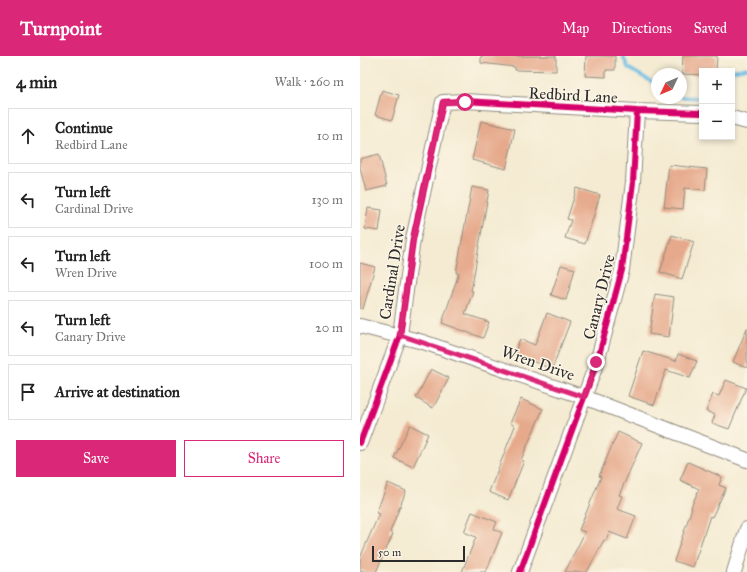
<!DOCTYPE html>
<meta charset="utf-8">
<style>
:root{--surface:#fff;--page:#f2f2f2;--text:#222;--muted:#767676;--line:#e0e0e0;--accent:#db2777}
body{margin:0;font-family:"IM FELL Great Primer",serif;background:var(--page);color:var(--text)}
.controls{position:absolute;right:12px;top:12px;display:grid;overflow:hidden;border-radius:0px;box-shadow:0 2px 6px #0003}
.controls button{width:36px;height:36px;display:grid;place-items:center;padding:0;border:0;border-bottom:1px solid var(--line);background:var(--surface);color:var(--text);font:20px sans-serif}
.compass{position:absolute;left:291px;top:12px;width:36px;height:36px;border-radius:50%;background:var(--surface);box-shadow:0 2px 6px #0003;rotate:226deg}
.scale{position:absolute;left:12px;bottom:10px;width:93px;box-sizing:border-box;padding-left:4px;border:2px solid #2b2b2b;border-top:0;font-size:11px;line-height:14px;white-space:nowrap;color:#2b2b2b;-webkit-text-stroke:3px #fcf5e5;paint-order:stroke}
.stop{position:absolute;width:12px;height:12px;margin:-9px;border:3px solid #db2777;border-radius:50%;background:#fff}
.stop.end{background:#db2777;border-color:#fff;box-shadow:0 1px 4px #0008}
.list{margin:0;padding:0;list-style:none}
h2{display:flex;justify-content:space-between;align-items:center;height:52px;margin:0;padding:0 16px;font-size:17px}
h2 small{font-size:13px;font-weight:400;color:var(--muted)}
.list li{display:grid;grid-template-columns:26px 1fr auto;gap:12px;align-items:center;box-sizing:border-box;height:56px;margin:0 8px 8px;padding:0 8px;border:1px solid var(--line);border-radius:0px}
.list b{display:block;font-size:15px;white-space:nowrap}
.list p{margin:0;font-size:13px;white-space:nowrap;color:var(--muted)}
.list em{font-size:13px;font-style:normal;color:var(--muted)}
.actions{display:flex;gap:8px;padding:12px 16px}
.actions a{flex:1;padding:9px 0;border:1px solid var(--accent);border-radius:0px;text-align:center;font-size:14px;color:var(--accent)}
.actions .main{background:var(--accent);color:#fff}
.icon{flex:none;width:22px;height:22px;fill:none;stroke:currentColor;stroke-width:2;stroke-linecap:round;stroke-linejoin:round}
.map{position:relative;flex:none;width:387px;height:516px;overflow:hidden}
header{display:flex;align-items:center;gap:24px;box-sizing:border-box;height:56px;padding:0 20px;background:var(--accent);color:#fff}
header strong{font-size:19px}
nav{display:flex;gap:22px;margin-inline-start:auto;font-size:14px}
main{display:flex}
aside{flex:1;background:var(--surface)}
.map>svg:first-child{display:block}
</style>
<header>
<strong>Turnpoint</strong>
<nav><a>Map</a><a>Directions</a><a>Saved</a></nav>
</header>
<main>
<aside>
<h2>4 min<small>Walk · 260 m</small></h2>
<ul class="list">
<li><svg class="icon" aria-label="ahead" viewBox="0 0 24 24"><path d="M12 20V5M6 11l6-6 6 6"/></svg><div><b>Continue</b><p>Redbird Lane</p></div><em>10 m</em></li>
<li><svg class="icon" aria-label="left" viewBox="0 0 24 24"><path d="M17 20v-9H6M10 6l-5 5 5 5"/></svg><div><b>Turn left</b><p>Cardinal Drive</p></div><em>130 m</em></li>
<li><svg class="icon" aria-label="left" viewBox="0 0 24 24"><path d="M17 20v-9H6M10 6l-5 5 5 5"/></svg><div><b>Turn left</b><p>Wren Drive</p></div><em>100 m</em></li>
<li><svg class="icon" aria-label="left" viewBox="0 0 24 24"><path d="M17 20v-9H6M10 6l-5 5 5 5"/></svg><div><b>Turn left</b><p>Canary Drive</p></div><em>20 m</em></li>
<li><svg class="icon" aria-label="arrive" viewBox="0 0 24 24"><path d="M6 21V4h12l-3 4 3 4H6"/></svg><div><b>Arrive at destination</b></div></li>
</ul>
<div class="actions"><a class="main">Save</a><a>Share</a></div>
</aside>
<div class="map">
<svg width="387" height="516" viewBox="0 0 387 516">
<rect width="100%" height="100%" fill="#fcf5e5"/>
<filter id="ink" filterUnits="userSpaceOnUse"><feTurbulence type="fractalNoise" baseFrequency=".025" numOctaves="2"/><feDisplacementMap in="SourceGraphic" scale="8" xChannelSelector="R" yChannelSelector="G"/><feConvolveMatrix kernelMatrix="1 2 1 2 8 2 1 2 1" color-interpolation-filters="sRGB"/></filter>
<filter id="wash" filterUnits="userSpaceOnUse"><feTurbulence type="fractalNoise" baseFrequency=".012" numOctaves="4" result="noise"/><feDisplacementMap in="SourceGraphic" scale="16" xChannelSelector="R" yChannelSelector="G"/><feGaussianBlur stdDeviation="0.9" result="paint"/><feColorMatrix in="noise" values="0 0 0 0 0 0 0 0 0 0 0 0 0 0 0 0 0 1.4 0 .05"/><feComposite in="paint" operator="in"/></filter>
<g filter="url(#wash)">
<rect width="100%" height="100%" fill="#f4ebd2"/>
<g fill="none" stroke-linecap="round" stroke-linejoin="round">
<path stroke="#67bae3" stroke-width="3.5" d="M263 0 268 12 297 29
M371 15 387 12
M321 41 342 42"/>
</g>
<g id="blocks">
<path fill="#e6a98b" d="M121 0H196V15L155 14V11L121 7Z
M226 0H255V14H246V21L225 20Z
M323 0H357L356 15H342V19L322 18Z
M22 34 39 39 32 64 15 59Z
M121 65 155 73 146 113 112 104Z
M19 98 27 130 6 135 0 112V103Z
M309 109 347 113 345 134 325 132 323 153 304 151Z
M112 131 129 134 111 235H113L105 258 129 266 123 282 82 267 99 217H96Z
M217 132 240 139 225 188 205 182 211 164 207 163Z
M8 152 22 154 19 175 5 173Z
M312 179 334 186 322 223 300 216Z
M0 207 15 211 3 253 0 252Z
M201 209 215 213 206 244 191 239Z
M295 238 314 241 309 281 289 278Z
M187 257 210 266 192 313 154 298 160 283 175 289Z
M387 272V312L373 306Z
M283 295 316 305 318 298 337 305 330 322 306 314 294 349 268 340Z
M71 313 89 322 73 352 56 342Z
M366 324 386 332 369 373 352 367 355 359 346 355 353 338 359 340Z
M161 343 183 353 161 404 164 405 148 444 129 436 155 370 150 367Z
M50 369 68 378 53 411 34 402Z
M258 376 282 387 259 439 262 440 257 453 276 460 267 483 249 476 246 485 244 484 227 516H205L225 476 219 474 241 421 239 420Z
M328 406 362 421 359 429 366 432 352 461 350 460 333 511 314 505 332 452 331 451 339 433 320 424Z
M28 427 46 435 30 476 33 478 16 516H6L0 514V502L19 458 16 457Z
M112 456 137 466 134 473 142 477 126 516H102L116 481 104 476Z"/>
</g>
</g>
<g filter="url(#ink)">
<use href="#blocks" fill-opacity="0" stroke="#908b7e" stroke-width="1"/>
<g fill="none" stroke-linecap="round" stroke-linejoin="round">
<g stroke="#908b7e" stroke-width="16">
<path id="street" d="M372 62 387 66
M0 270 63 286 224 341 387 404
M0 387 40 279 53 183 83 46 105 45 277 55 342 57
M160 516 237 306 262 214 273 126 277 55
M374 516 387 473"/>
</g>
<use href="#street" stroke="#fff" stroke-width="14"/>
<g stroke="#fcf5e5" stroke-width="8">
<path id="cycleway" d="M0 387 40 279 53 183 83 46 105 45 277 55 342 57
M160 516 237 306 262 214 273 126 277 55"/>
</g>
<use href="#cycleway" stroke="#d6006c" stroke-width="6"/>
</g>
</g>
<g fill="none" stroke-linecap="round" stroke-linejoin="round" filter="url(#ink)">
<path stroke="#db2777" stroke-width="5" d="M105 46H83L53 183 40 279 224 341 236 306"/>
</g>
<g text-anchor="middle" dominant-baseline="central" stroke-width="3" stroke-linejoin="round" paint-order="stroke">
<g font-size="16" fill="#2b2b2b" stroke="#fcf5e5">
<text transform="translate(213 39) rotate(3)">Redbird Lane</text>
<text transform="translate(32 216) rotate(-81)">Cardinal Drive</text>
<text transform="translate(239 241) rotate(-76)">Canary Drive</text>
<text transform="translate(178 307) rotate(19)">Wren Drive</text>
</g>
</g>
</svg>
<div class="controls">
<button>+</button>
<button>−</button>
</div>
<svg class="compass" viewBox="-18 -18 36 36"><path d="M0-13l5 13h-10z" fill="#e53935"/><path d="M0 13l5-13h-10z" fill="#767676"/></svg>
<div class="scale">50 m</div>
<div class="stop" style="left:105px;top:46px"></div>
<div class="stop end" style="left:236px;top:306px"></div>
</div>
</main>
